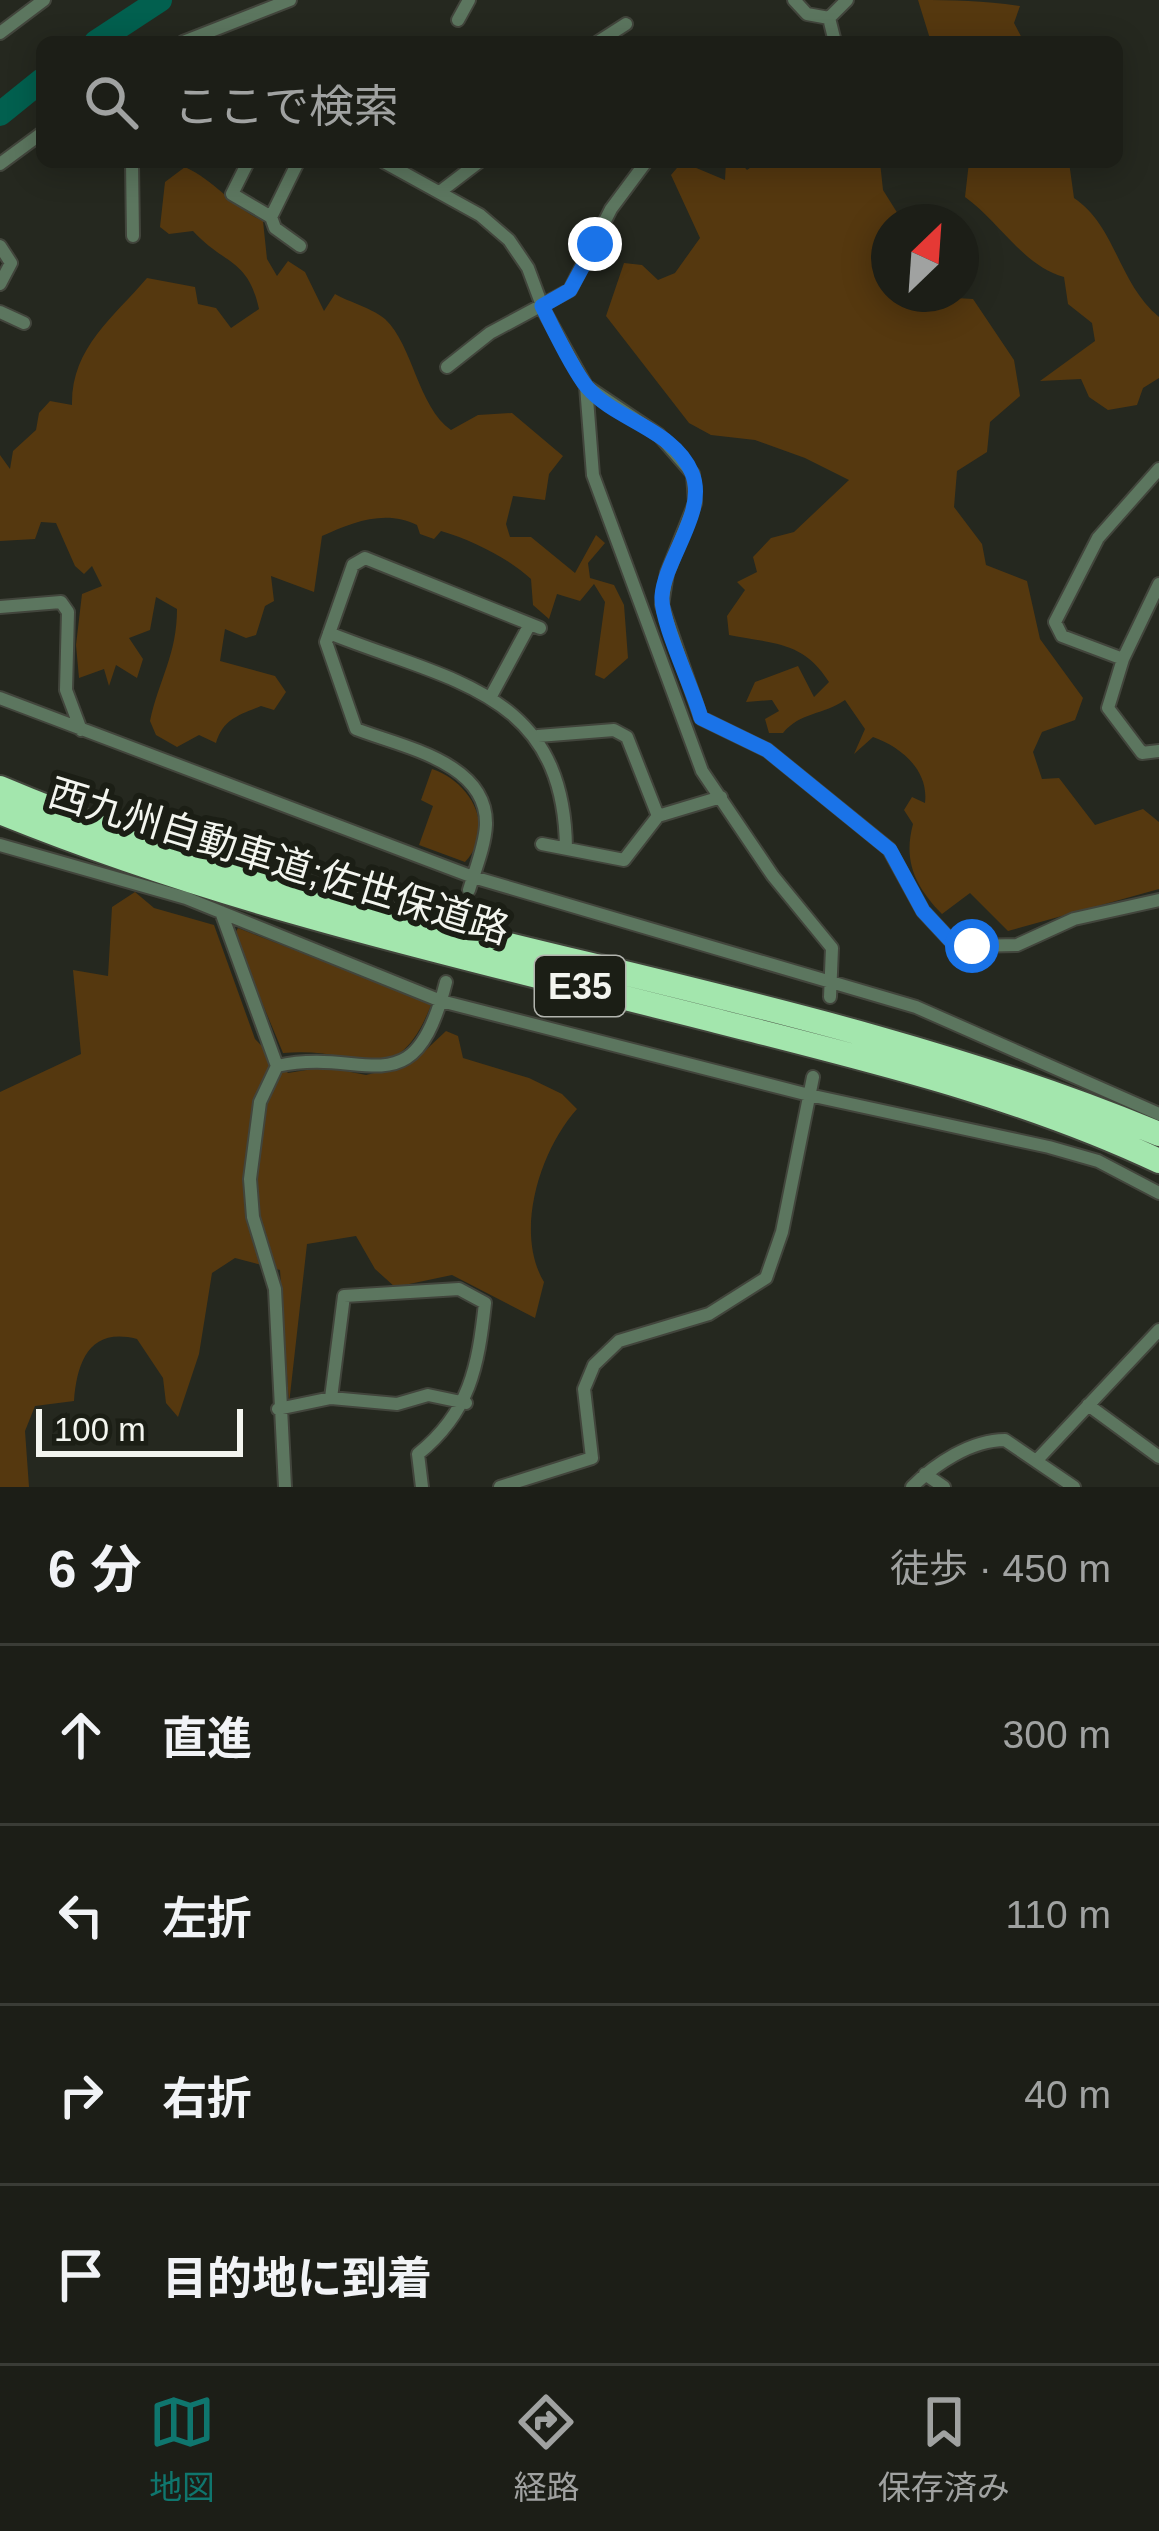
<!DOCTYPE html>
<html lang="ja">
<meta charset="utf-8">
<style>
:root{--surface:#1c1e17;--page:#252720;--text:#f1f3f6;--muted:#a0a2a1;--line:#3a3c36;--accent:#0f766e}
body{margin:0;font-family:Arial,"Noto Sans JP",sans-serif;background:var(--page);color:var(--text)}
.compass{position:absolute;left:871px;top:204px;width:108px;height:108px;border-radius:50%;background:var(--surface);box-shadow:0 6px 30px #0003;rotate:25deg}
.scale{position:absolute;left:36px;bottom:30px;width:207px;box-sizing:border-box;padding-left:12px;border:6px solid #f3f5ef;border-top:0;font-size:33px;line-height:42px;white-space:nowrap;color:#f3f5ef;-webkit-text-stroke:9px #1b1e15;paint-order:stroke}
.stop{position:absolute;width:36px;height:36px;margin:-27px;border:9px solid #1a73e8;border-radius:50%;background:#fff}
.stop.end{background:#1a73e8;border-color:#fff;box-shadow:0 3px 12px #0008}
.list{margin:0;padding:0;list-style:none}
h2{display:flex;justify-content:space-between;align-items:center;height:156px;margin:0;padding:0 48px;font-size:51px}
h2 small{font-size:39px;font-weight:400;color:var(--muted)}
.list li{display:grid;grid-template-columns:78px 1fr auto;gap:36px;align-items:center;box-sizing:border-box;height:180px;padding:0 48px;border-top:3px solid var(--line)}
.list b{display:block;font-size:45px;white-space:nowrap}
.list em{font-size:39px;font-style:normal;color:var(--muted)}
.icon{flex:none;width:66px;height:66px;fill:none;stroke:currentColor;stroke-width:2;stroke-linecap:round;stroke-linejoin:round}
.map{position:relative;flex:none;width:1159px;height:1487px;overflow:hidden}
.search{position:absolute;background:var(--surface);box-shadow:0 6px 30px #0003;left:36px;right:36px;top:36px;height:132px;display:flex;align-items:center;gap:30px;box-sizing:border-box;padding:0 42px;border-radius:18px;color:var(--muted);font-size:45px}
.sheet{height:876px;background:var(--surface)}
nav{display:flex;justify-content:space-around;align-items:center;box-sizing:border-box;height:168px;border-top:3px solid var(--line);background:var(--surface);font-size:33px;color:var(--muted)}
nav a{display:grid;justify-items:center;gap:6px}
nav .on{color:var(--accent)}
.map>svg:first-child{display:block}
</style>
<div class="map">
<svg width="1159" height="1487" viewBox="0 0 1159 1487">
<rect width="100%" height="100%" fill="#25281f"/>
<path fill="#55380f" d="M918 0C954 0 985 1 1020 6L1014 23 1024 42H931Z
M682 162 725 180 726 162H740L747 170 758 162H880L883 190 903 222H889V294L973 299 1014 360 1020 396 990 422 987 452 957 471 954 507 982 544 986 565 1027 581 1040 639 1083 698 1075 720 1042 732 1033 752 1042 779 1059 778 1095 825 1143 809 1159 822V889L1008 931 970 893 942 914C915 886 903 861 913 824L904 810 912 797 925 803C929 770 901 747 873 737L854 754 865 729 845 700C824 715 800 712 783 733H769L765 719 779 711 772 700 746 702 755 682 798 666 814 697 829 682C803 641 774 644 729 635L727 616 745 590 737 582 757 572 753 557 771 538 794 532 849 480 805 458 755 440 711 435 689 423 606 316 624 263 642 265 658 280 675 273 700 238 671 175Z
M969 162H1069L1074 198C1116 226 1118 283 1159 317V378L1143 388 1137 405 1108 410 1089 397 1081 379 1040 381 1095 341 1092 323 1068 304 1064 277C1022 265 1001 223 965 197Z
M185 167C217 182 232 207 263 221L267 259 277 276 288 261 305 272 324 311 335 294C349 302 374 309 385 319 413 345 418 407 451 430L478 415 512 413 563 456 549 474 545 500 513 496 506 524 510 537H531L575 573 596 535 605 543 588 563 590 578 614 585 624 605 628 658 604 679 595 675 605 602 594 584 580 601 557 594 549 619 533 605 531 579C508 558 472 540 441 531L434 539 420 534 417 525C386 509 352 522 322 536L314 592 271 576 274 601 265 606 256 635 246 638 225 629 220 661 275 676 286 692 274 710 261 706C239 715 223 719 216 743L199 735 177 747 156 735 150 721C159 679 177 655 177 609L156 597 150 630 129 638 143 659 137 678 116 665 109 686 104 669 79 678 76 645 82 594 102 586 92 566 84 574 75 566 56 523 41 522 35 539 0 541V455L10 469 13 451 36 430 39 413 50 401 72 405C71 348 113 318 147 278L195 287 198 304 216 308 231 328 259 309C248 258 224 265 193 231L169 234 160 227 165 182Z
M432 769C471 782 497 828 465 862L419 845 433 806 421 800Z
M135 892 154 908 214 925 255 1039 288 1073 325 1067 366 1075 411 1064 446 1031 458 1036 463 1058 529 1078 562 1094 577 1109C540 1150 514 1232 544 1282L535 1318 452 1275 395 1287 375 1269 356 1236 307 1244 289 1404 280 1270 235 1258 212 1273 199 1354 178 1417 166 1403 163 1378 137 1339C90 1327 77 1361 74 1401L35 1406 25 1431 29 1487H0V1092L81 1054 73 970 108 976 112 907Z
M238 928 432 1003C394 1098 363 1045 283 1053L234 935Z"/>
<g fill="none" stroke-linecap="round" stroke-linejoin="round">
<path stroke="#02604f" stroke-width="24" d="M96 42 160 0
M0 114 42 80"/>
<path stroke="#44473e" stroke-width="12" stroke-dasharray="12 6" stroke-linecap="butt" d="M458 936 469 890"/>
<g stroke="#42453c" stroke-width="16">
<path id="street" d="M794 0 807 14 829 18 847 0
M829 18 835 42
M458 20 469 0
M0 33 44 0
M183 42 290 0
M598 42 626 24
M132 162 133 236
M248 162 232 194 271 217
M298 162 271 217 275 228 300 246
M384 162 480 215 509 240 528 268 544 311 586 386 593 475 702 771 773 876 832 948 830 997
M0 164 42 133
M441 191 479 162
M0 246 11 263 0 284
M0 312 24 323
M447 367 490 333 570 290 611 209 646 162
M586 386 659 435 693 474 695 503 667 573 662 605 701 718 767 750 889 849 923 911 950 940 972 946 1017 945 1074 919 1159 900
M1159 469 1098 538 1055 622 1062 636 1123 659 1108 708 1142 753 1159 751
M0 607 61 602 68 612 66 690 81 730
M329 633C451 682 564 691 566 848
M1123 659 1159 584
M0 698 473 877 916 1007 1159 1114
M490 698 530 624
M538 736 614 730 627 737 658 816
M542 844 624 860 658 816 721 797
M0 845 186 898 441 1001 809 1095 1049 1147 1098 1161 1159 1193
M469 890C475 870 485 846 486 825 488 762 402 747 356 729L326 642 353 565 365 558 540 628
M221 912 277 1066 260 1102 250 1179 253 1217 275 1289 285 1487
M277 1066C368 1046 413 1112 446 982
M1088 1405 1159 1457
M278 1409 331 1398
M1037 1460 1159 1330
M925 1474 944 1487
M422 1487 418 1454C470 1412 478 1367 485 1303L459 1289 344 1296 331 1398 397 1404 428 1395 466 1403
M500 1487 592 1458 584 1389 594 1365 619 1341 709 1314 766 1278 782 1232 813 1077
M912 1487C935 1464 971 1440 1005 1440L1074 1487"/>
</g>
<g stroke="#42453c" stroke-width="28">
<path id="highway" d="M0 788C373 946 786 979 1159 1134
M0 812C231 906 476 960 717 1021 866 1059 1019 1095 1159 1161"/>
</g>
<use href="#street" stroke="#5c765f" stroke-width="12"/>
<use href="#highway" stroke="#a3e6ad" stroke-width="24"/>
</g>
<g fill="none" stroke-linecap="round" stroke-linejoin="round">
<path stroke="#1a73e8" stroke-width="15" d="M595 244 570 290 542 306C553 328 572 369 587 387 616 421 674 429 692 473 708 511 665 558 662 596 660 621 693 688 701 718L767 750 890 850 923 911 950 940 972 946"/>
</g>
<g text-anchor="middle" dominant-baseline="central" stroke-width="12" stroke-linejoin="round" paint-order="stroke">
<rect fill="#1b1e15" stroke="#b2b4ae" stroke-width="3" x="535" y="956" width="90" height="60" rx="9"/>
<g font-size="36" font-weight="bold" fill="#f3f5ef">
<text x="580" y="986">E35</text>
</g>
<g font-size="39" fill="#f3f5ef" stroke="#1b1e15">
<text transform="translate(279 861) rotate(17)">西九州自動車道;佐世保道路</text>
</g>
</g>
</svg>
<svg class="compass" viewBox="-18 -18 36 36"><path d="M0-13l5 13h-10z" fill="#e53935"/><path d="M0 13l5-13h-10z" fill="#a0a2a1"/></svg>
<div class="scale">100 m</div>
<div class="stop" style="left:972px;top:946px"></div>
<div class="stop end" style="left:595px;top:244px"></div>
<div class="search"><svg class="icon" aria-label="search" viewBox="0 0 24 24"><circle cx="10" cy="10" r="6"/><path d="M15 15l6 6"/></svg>ここで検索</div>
</div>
<section class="sheet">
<h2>6 分<small>徒歩 · 450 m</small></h2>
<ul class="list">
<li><svg class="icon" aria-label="ahead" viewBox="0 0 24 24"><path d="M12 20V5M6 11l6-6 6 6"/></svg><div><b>直進</b></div><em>300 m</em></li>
<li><svg class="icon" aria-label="left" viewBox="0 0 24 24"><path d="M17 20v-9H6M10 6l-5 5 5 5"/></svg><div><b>左折</b></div><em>110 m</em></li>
<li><svg class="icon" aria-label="right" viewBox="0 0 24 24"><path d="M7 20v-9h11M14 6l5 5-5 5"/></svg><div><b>右折</b></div><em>40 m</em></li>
<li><svg class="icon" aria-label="arrive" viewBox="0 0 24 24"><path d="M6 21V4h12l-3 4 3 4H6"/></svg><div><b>目的地に到着</b></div></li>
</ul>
</section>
<nav>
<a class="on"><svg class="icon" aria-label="map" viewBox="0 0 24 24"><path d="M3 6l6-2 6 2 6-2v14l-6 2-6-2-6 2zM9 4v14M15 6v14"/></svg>地図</a>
<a><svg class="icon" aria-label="directions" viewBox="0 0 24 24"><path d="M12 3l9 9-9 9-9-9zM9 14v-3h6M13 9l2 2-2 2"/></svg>経路</a>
<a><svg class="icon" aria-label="saved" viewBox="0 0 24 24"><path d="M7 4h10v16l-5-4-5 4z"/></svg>保存済み</a>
</nav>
